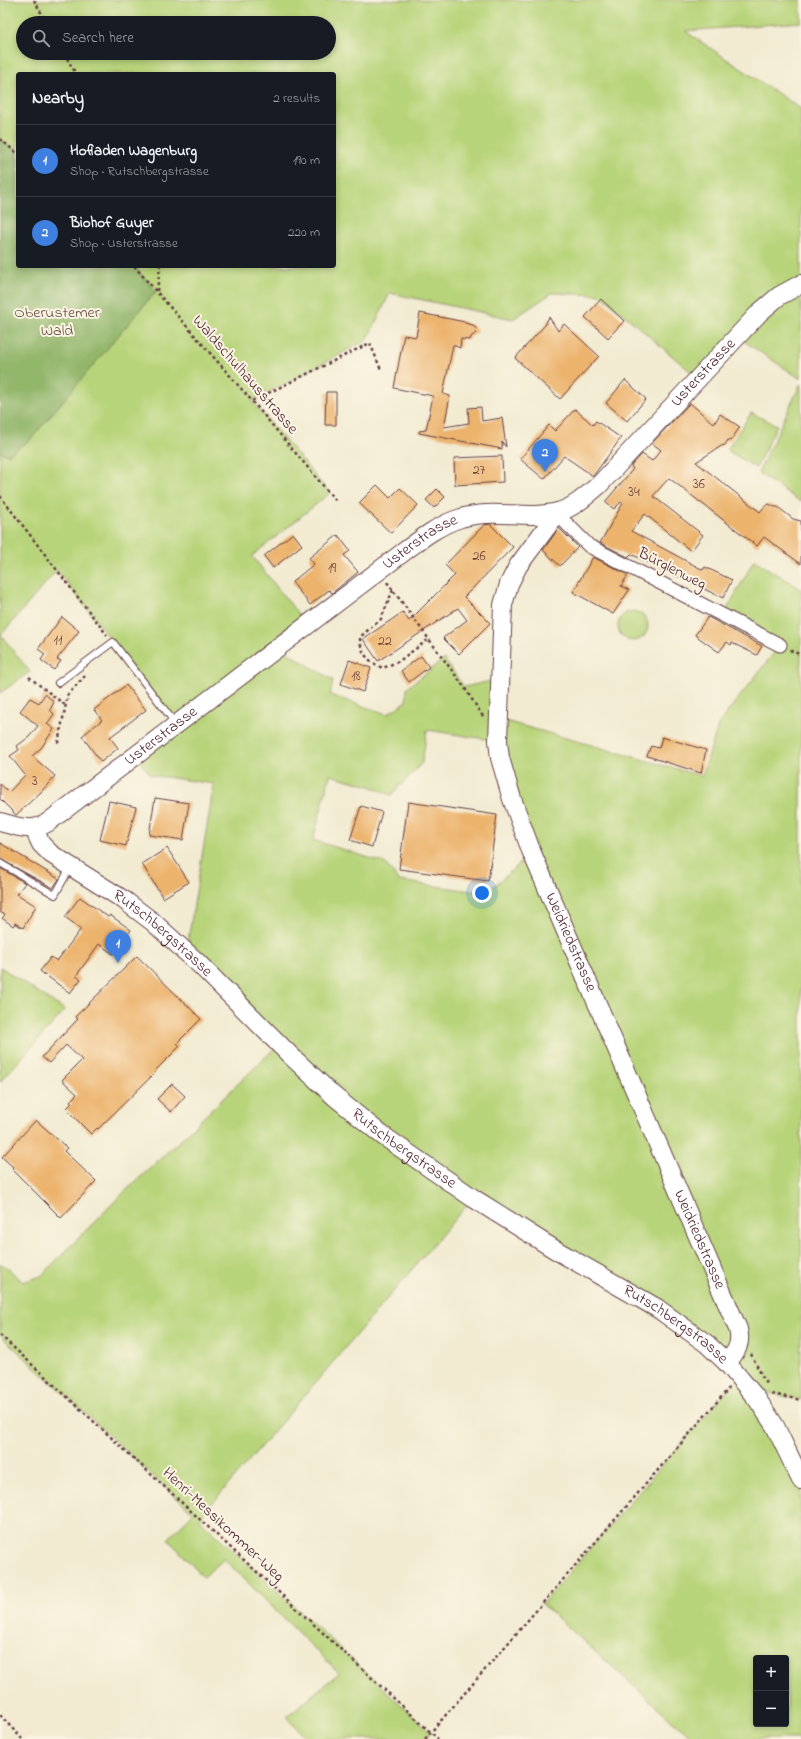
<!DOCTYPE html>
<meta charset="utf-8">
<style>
:root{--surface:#171b24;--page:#20242c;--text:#f1f3f6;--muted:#9ea1a6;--line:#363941;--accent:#8c9099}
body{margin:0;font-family:"Indie Flower",sans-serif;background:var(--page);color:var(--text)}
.controls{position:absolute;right:12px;bottom:12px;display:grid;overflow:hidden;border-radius:4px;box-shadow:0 2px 6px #0003}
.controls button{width:36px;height:36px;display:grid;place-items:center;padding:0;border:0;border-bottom:1px solid var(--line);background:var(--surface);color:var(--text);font:20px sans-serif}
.you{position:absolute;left:482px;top:893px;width:14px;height:14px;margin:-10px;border:3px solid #fff;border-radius:50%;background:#1a73e8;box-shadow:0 0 0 6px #1a73e833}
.badge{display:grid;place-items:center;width:26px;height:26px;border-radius:50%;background:var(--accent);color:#fff;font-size:13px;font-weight:700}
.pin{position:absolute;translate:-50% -33px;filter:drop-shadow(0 1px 2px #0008)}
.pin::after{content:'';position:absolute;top:21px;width:14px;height:12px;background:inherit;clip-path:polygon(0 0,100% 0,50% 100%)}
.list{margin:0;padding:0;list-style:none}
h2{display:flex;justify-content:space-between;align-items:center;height:52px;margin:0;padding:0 16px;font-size:17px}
h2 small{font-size:13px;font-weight:400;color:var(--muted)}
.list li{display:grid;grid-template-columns:26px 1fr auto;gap:12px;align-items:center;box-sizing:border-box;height:72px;padding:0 16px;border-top:1px solid var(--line)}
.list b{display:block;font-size:15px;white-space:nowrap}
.list p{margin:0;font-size:13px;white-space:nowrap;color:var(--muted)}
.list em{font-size:13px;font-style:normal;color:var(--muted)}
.icon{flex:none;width:22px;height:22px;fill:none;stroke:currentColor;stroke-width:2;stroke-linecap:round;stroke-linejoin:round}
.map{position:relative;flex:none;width:801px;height:1739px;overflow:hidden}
.search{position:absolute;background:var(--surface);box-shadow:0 2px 6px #0003;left:16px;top:16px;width:320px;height:44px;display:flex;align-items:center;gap:10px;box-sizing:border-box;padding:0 14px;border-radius:22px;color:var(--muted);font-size:15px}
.panel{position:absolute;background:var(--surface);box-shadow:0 2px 6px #0003;left:16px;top:72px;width:320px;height:196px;border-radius:4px}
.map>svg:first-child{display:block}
</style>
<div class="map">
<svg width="801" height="1739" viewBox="0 0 801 1739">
<rect width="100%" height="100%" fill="#fcf5e5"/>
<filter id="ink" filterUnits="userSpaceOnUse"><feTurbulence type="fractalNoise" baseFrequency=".025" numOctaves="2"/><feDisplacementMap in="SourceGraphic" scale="8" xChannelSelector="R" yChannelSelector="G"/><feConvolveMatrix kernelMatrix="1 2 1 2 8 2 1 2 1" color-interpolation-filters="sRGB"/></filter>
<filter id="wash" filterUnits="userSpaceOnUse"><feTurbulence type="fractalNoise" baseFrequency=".012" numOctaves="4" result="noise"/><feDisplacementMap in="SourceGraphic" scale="16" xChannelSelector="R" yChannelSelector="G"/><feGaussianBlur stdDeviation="0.9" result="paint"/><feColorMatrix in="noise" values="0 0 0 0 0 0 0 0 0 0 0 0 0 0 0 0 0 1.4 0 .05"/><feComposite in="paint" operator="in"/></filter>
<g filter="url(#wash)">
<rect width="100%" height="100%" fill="#f2ebd2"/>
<path fill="#b8d47a" stroke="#817a52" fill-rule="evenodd" d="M0 0H801V22L685 31 801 109V379L736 336 698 378 601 295 552 293 513 319 390 293 367 340 252 401 330 493 252 556 307 625 278 647 333 680 330 695 387 714 406 702 407 688 444 659 464 687 500 679 498 719 702 776 719 723 780 645 724 615 754 560 801 589V1400L770 1393 757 1399 801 1480V1739H693L542 1604 739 1377 727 1363 473 1198 199 1519 431 1732 425 1739H307L286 1717 339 1673 224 1559 203 1577 168 1539 193 1513 0 1335V1264L5 1266 23 1282 41 1276 119 1197 175 1145 279 1044 186 952 214 784 151 775 135 756 176 724 57 570 1 635 30 672 0 693V452L8 455 156 292 134 266H334V74H18V154L0 139ZM23 23H329V53H23ZM427 730 498 741 532 853 486 893 399 881 385 863 313 840 330 775 370 786 391 795 422 763ZM756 1658H786V1724H756Z
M801 383V502L758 473Z
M751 413 777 425 756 468 727 450Z
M618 626a15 15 0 1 1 30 0a15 15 0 1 1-30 0Z
M0 967 65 1010 0 1082Z"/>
<path fill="#92b66a" stroke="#6e6a4a" d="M0 139 18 154V266H134L156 291 30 440 8 455 0 452Z"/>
<g id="blocks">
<path fill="#ecb36d" d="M601 299 624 321 608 338 585 317Z
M420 313 465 322V323L473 325 477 330 476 333 471 337 470 340 461 339 460 348 453 345 443 394 450 396 444 427 469 423 468 408 481 407 482 421 502 418 506 447 502 442V449L419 433V431L426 430 433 396 394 388 404 335 416 337Z
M549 317 558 331 564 324 599 356 560 399 515 358 545 325Z
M625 380 646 399 627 421 606 403Z
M326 392H336V425H325Z
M690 403 714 424 720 414 740 427 730 441 728 440 724 446 723 445 696 462 760 512 764 507 769 504 775 507H778L793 519 801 521V564L764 537 757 546 669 478 653 496 703 535 691 551 645 514 631 531 703 570 705 567 732 580 723 598 635 556 631 554 628 557 600 543 623 503 621 502 614 509 605 502 633 469 631 466 642 454 652 461 661 450 652 443Z
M575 409 593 425 596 421 621 438 593 476 564 456 544 479 520 459 549 425 555 431Z
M502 456 503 482 455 485 454 458Z
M377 485 390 498 400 488 418 505 391 533 359 503Z
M437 489 445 497 434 508 426 500Z
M490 524 513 547 464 597 490 623 459 654 443 638 467 620 458 608 378 661 363 639 403 612 409 621 455 575 445 565 484 525Z
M559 528 578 547 560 566 543 550Z
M293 533 302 545 273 568 264 556Z
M338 535 350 551 344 555 358 572 332 593 329 590 310 605 292 582 314 564 309 558Z
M593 557 628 575 621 586 629 590 613 614 573 592Z
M62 617 79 631 57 659 61 661 54 670 41 660 45 654 38 649Z
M708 617 762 646 757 655 732 643 731 645 727 642 719 652 695 635Z
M421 656 429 667 409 682 401 671Z
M349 660 371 668 363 692 341 684Z
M126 685 146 710 110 737 118 748 101 762 82 736 102 720 94 710Z
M45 694 54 702 50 710 54 714 47 724 54 729 41 748 32 756 55 776 41 792 16 815 0 799V784L9 792 25 775 10 756 19 750 17 746 29 737 38 726 20 711 30 698 39 703Z
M662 737 706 750 701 773 647 756 651 746 659 748Z
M155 798 189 803 183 840 149 835Z
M109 801 136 807 126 846 100 840Z
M408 802 497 815 488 881 399 869Z
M361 806 382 812 372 847 350 840Z
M0 843 59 879 53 888 0 859Z
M167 848 189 882 163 898 142 864Z
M0 868 25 883 17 894 36 906 23 928 15 923 13 926 2 918 5 915 0 912Z
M80 897 108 917 110 915 131 930 113 954 99 944 76 976 81 979 70 993 40 971 51 957 57 961 81 929 65 917Z
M137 956 201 1019 177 1043 180 1046 155 1071 156 1072 98 1129 97 1128 91 1134 66 1109 72 1103 70 1101 77 1094 62 1080 82 1060 66 1045 49 1063 42 1057 78 1019 75 1017Z
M172 1084 185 1096 171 1112 157 1099Z
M36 1120 67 1148 64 1151 96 1181 61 1218 12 1169 13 1167 2 1157Z"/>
</g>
</g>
<g filter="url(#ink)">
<use href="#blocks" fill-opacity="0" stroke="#633e44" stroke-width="1"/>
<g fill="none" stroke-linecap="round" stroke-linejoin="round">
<g stroke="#633e44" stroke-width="8">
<path id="lane" d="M58 683 113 642 175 723
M0 863 55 895 70 868"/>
</g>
<g stroke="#633e44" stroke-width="15">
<path id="street" d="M558 512 564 521 589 546 780 645"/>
</g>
<g stroke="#633e44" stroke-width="20">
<g id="secondary">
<path id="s1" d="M558 512 518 566 509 584 503 605 498 741 500 758 512 799 532 853 738 1329C742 1344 736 1352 727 1363"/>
<path id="s2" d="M0 822C17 826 30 833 47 823L389 563C411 547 434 526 461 518 492 508 528 520 558 512 574 508 587 495 599 485L760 312 779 296 801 284"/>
<path id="s3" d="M34 829 41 844 51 854 124 900 153 922 199 964 291 1056 335 1097 382 1135 473 1198 554 1249 657 1308 707 1344 727 1363 757 1399 775 1426 801 1480"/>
</g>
</g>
<path stroke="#633e44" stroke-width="2.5" stroke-dasharray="3 3" stroke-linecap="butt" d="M34 0 47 23
M64 53 76 74
M0 139 18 154
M134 266 252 401 336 501
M157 291 160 266
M252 401 370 343 381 370
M0 496 107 635
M387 582 464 687 484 718
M393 590 381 619 360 637C360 652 368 662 383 668L399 661 429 639
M790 650 801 655
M29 677 65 705
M58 743 68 694 85 676
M0 1335 438 1739
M751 1354 766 1384
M772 1394 801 1400
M0 1715 22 1739
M425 1739 729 1388"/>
<use href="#lane" stroke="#fff" stroke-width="6"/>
<use href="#street" stroke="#fff" stroke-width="13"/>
<use href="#secondary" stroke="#fff" stroke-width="18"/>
</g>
</g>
<g text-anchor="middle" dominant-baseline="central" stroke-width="4" stroke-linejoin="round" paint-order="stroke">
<g font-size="14" fill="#72443c">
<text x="479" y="470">27</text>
<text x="699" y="484">36</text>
<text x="634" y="492">34</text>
<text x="479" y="556">26</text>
<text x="332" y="568">19</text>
<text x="58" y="640">11</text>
<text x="385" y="641">22</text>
<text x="356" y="676">18</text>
<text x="35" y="781">3</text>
</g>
<g font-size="16" fill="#664c3f" stroke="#fcf5e5">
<text x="57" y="313">Oberustemer<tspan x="57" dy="18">Wald</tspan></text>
</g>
<g font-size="16" fill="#4a1f2b" stroke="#fcf5e5">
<text stroke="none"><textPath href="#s2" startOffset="864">Usterstrasse</textPath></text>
<text transform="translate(245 375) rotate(49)">Waldschulhausstrasse</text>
<text stroke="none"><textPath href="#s2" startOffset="516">Usterstrasse</textPath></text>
<text transform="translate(672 569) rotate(27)">Bürglenweg</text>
<text stroke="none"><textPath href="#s2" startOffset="192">Usterstrasse</textPath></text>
<text stroke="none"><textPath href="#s3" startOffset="168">Rutschbergstrasse</textPath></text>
<text stroke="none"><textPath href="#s1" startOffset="460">Weidriedstrasse</textPath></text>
<text stroke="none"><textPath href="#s3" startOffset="492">Rutschbergstrasse</textPath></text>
<text stroke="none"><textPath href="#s1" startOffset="784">Weidriedstrasse</textPath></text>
<text stroke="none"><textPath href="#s3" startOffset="816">Rutschbergstrasse</textPath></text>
<text transform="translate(223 1525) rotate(43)">Henri-Messikommer-Weg</text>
</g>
</g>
</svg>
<div class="controls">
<button>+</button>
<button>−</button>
</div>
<div class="you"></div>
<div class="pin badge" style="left:118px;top:963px;background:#3f7fe0">1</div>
<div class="pin badge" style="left:545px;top:472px;background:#3f7fe0">2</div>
<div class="search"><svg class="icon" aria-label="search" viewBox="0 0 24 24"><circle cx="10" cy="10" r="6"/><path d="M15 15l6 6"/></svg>Search here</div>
<section class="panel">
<h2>Nearby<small>2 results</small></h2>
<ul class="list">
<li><span class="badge" style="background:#3f7fe0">1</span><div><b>Hofladen Wagenburg</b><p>Shop · Rutschbergstrasse</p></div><em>190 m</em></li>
<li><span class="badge" style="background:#3f7fe0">2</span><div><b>Biohof Guyer</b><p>Shop · Usterstrasse</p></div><em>220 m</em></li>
</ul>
</section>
</div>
